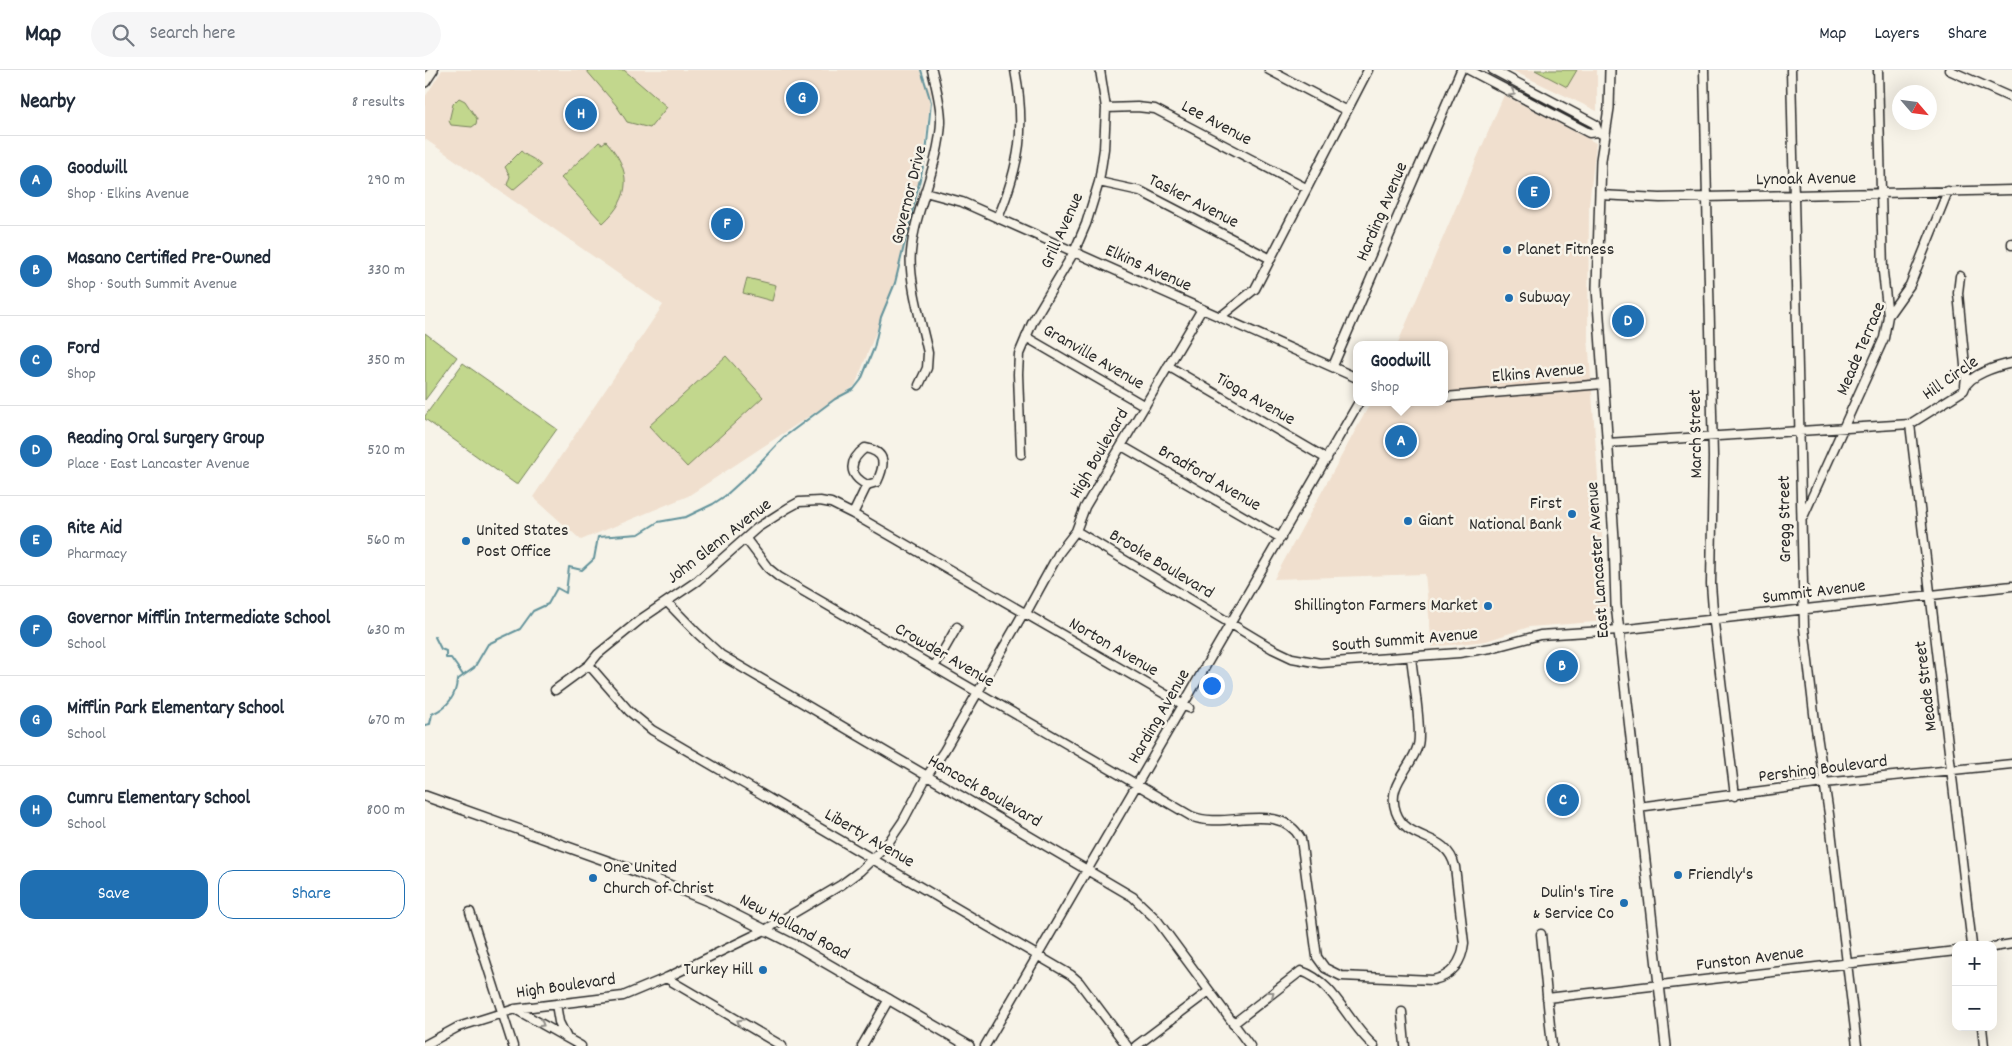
<!DOCTYPE html>
<meta charset="utf-8">
<style>
:root{--surface:#fff;--page:#f6f6f7;--text:#1f2937;--muted:#747a83;--line:#e0e1e3;--accent:#1f6fb2}
body{margin:0;font-family:Dekko,sans-serif;background:var(--page);color:var(--text)}
.controls{position:absolute;right:15px;bottom:15px;display:grid;overflow:hidden;border-radius:10px;box-shadow:0 5px 20px #0002}
.controls button{width:45px;height:45px;display:grid;place-items:center;padding:0;border:0;border-bottom:1px solid var(--line);background:var(--surface);color:var(--text);font:25px sans-serif}
.compass{position:absolute;left:1467px;top:15px;width:45px;height:45px;border-radius:50%;background:var(--surface);box-shadow:0 5px 20px #0002;rotate:118deg}
.you{position:absolute;left:786px;top:615px;width:18px;height:18px;margin:-12px;border:4px solid #fff;border-radius:50%;background:#1a73e8;box-shadow:0 0 0 8px #1a73e833}
.badge{display:grid;place-items:center;width:32px;height:32px;border-radius:50%;background:var(--accent);color:#fff;font-size:16px;font-weight:700}
.pin{position:absolute;translate:-50% -50%;border:2px solid #fff;box-shadow:0 1px 5px #0006}
.popup{position:absolute;left:928px;top:271px;width:95px;height:65px;box-sizing:border-box;display:grid;place-content:center;border-radius:10px;background:var(--surface);filter:drop-shadow(0 1px 4px #0005);font-size:16px;white-space:nowrap;color:var(--muted)}
.popup b{font-size:19px;color:var(--text)}
.popup::after{content:'';position:absolute;left:50%;top:100%;margin-left:-10px;border:10px solid transparent;border-top-color:var(--surface)}
.list{margin:0;padding:0;list-style:none}
h2{display:flex;justify-content:space-between;align-items:center;height:65px;margin:0;padding:0 20px;font-size:21px}
h2 small{font-size:16px;font-weight:400;color:var(--muted)}
.list li{display:grid;grid-template-columns:32px 1fr auto;gap:15px;align-items:center;box-sizing:border-box;height:90px;padding:0 20px;border-top:1px solid var(--line)}
.list b{display:block;font-size:19px;white-space:nowrap}
.list p{margin:0;font-size:16px;white-space:nowrap;color:var(--muted)}
.list em{font-size:16px;font-style:normal;color:var(--muted)}
.actions{display:flex;gap:10px;padding:15px 20px}
.actions a{flex:1;padding:11px 0;border:1px solid var(--accent);border-radius:15px;text-align:center;font-size:18px;color:var(--accent)}
.actions .main{background:var(--accent);color:#fff}
.icon{flex:none;width:28px;height:28px;fill:none;stroke:currentColor;stroke-width:2;stroke-linecap:round;stroke-linejoin:round}
.map{position:relative;flex:none;width:1587px;height:976px;overflow:hidden}
header{display:flex;align-items:center;gap:30px;box-sizing:border-box;height:70px;padding:0 25px;background:var(--surface);border-bottom:1px solid var(--line)}
header strong{font-size:24px}
nav{display:flex;gap:28px;margin-inline-start:auto;font-size:18px}
.search{width:350px;height:45px;background:var(--page);display:flex;align-items:center;gap:12px;box-sizing:border-box;padding:0 18px;border-radius:28px;color:var(--muted);font-size:19px}
main{display:flex}
aside{flex:1;background:var(--surface)}
.map>svg:first-child{display:block}
</style>
<header>
<strong>Map</strong>
<div class="search"><svg class="icon" aria-label="search" viewBox="0 0 24 24"><circle cx="10" cy="10" r="6"/><path d="M15 15l6 6"/></svg>Search here</div>
<nav><a>Map</a><a>Layers</a><a>Share</a></nav>
</header>
<main>
<aside>
<h2>Nearby<small>8 results</small></h2>
<ul class="list">
<li><span class="badge">A</span><div><b>Goodwill</b><p>Shop · Elkins Avenue</p></div><em>290 m</em></li>
<li><span class="badge">B</span><div><b>Masano Certified Pre-Owned</b><p>Shop · South Summit Avenue</p></div><em>330 m</em></li>
<li><span class="badge">C</span><div><b>Ford</b><p>Shop</p></div><em>350 m</em></li>
<li><span class="badge">D</span><div><b>Reading Oral Surgery Group</b><p>Place · East Lancaster Avenue</p></div><em>520 m</em></li>
<li><span class="badge">E</span><div><b>Rite Aid</b><p>Pharmacy</p></div><em>560 m</em></li>
<li><span class="badge">F</span><div><b>Governor Mifflin Intermediate School</b><p>School</p></div><em>630 m</em></li>
<li><span class="badge">G</span><div><b>Mifflin Park Elementary School</b><p>School</p></div><em>670 m</em></li>
<li><span class="badge">H</span><div><b>Cumru Elementary School</b><p>School</p></div><em>800 m</em></li>
</ul>
<div class="actions"><a class="main">Save</a><a>Share</a></div>
</aside>
<div class="map">
<svg width="1587" height="976" viewBox="0 0 1587 976">
<rect width="100%" height="100%" fill="#f7f3e8"/>
<filter id="ink" filterUnits="userSpaceOnUse"><feTurbulence type="fractalNoise" baseFrequency=".02" numOctaves="2"/><feDisplacementMap in="SourceGraphic" scale="10" xChannelSelector="R" yChannelSelector="G"/><feConvolveMatrix kernelMatrix="1 2 1 2 8 2 1 2 1" color-interpolation-filters="sRGB"/></filter>
<g filter="url(#ink)">
<path fill="#f0dfce" d="M17 0H495L506 22 497 100 473 205 430 316 263 426 156 470 108 427 238 235 0 69V27Z
M1086 0H1172V41Z
M1079 25 1171 73 1164 135 1163 266 1183 551 1104 557 1061 571 1007 577 1000 504 849 509 946 332H1020V275H972Z"/>
<path fill="#c2d78d" stroke="#76815c" d="M161 0H199L242 37 225 58 202 52 191 35Z
M1110 0H1152L1142 17Z
M34 28 40 31 52 49 51 54 47 57 26 55 24 51 28 34Z
M181 71C207 100 207 127 178 153L136 108 174 72 177 74Z
M96 81C103 88 109 87 116 96L88 120 82 115 85 106 80 97Z
M322 208 351 215 347 231 318 223Z
M0 263 32 287 0 330Z
M301 286 338 327 262 397 224 356Z
M38 293 132 359 92 415 0 349V346Z"/>
<g fill="none" stroke-linecap="round" stroke-linejoin="round">
<path stroke="#63939b" stroke-width="2" d="M10 567 16 579 21 581V588H26L38 605
M0 655 5 654 7 644C21 638 31 627 32 610L49 598 63 574 95 559 108 541 123 534 132 518 141 523 144 497 157 500 169 489 173 467 214 464 233 452 261 447 288 434 300 426 322 406 359 367 410 329 429 319 436 310 449 278 456 247 470 213 501 84 506 32 496 0"/>
<g stroke="#2b2b2b" stroke-width="11">
<path id="minor" d="M844 0 922 41
M1044 0 1164 63 1173 62 1180 66
M1068 0 1170 54 1173 62
M1279 0 1288 387 1286 514 1289 553 1310 726
M1366 0 1379 557 1390 652 1404 744 1432 976
M1453 0 1458 202 1463 246
M1524 0 1587 28
M681 38 712 37 730 39 881 118
M674 112 715 121 846 189
M500 122 537 132 932 308
M1175 125 1235 128 1587 120
M573 148C595 94 601 58 590 0
M1587 173V175
M1535 206 1533 223 1541 306 1540 316
M795 247 830 219 943 0
M601 267 720 336
M743 296 902 389
M908 296 1036 0
M494 315 502 298 503 283C497 255 483 209 486 182 490 138 514 97 516 52 516 34 511 17 507 0
M1020 327 1178 314
M1485 354 1547 875
M1182 373 1485 354 1539 320C1542 305 1573 296 1587 293
M697 376 856 468
M596 384 593 304 594 284 608 251 649 182 661 154 674 112 679 79 681 38 675 0
M428 444 442 415 452 412C460 395 462 382 440 378 423 391 423 405 442 415
M1378 447 1459 268 1463 246 1485 215 1523 121
M651 461 848 579 867 588 895 593 1034 583 1066 578 1115 565 1194 560 1587 516
M321 469 343 498 354 507 766 746C800 761 854 729 876 769L892 887 900 898 916 906 1008 910C1027 906 1037 892 1039 873L1030 797C1022 761 982 773 971 742 961 714 986 700 993 675 997 661 988 606 986 587
M242 532 272 563 296 585 708 827 732 850 825 976
M601 543 634 483 651 461 660 437 777 239
M164 595 204 641 227 660 646 905 654 912 702 976
M509 597 532 557
M130 620 164 595 173 584 216 549 272 511 332 458 363 438 374 432 395 431 406 433 428 444 764 638
M1213 737 1399 713 1587 694
M45 842 88 976
M1116 864 1127 976
M1568 877 1587 874
M241 908 357 976
M1122 928 1531 881
M131 934 134 952 142 968
M90 939 156 976
M977 942 980 976
M808 954 876 901C910 912 923 954 949 976
M1557 957 1559 976
M0 975 33 957 90 939 198 926 241 908 340 860 416 815 435 801 461 776 478 751 502 706 519 681 599 542
M437 976 464 929
M560 976 934 332
M711 976 784 921"/>
</g>
<g stroke="#2b2b2b" stroke-width="12">
<path id="major" d="M1185 0 1184 38 1176 90 1172 218 1189 469 1191 535 1241 976
M0 12 8 0
M0 726 210 801 283 831 370 875 544 976"/>
</g>
<use href="#minor" stroke="#f7f3e8" stroke-width="8"/>
<use href="#major" stroke="#f7f3e8" stroke-width="9"/>
</g>
<defs><path id="oneway-chevron" d="M-2-3.5L2.5 0L-2 3.5" fill="none" stroke-width="1.6" stroke-linecap="round" stroke-linejoin="round" transform="scale(1.25)"/></defs>
<g stroke="#918f8a">
<use href="#oneway-chevron" transform="translate(1087 23) rotate(27)"/>
<use href="#oneway-chevron" transform="translate(846 924) rotate(-38)"/>
<use href="#oneway-chevron" transform="translate(315 952) rotate(-150)"/>
<use href="#oneway-chevron" transform="translate(116 954) rotate(30)"/>
</g>
</g>
<g fill="#1f6fb2" stroke="#f7f3e8" stroke-width="2">
<circle cx="1082" cy="180" r="5"/>
<circle cx="1084" cy="228" r="5"/>
<circle cx="1147" cy="444" r="5"/>
<circle cx="983" cy="451" r="5"/>
<circle cx="41" cy="471" r="5"/>
<circle cx="1063" cy="536" r="5"/>
<circle cx="1253" cy="805" r="5"/>
<circle cx="168" cy="808" r="5"/>
<circle cx="1199" cy="833" r="5"/>
<circle cx="338" cy="900" r="5"/>
</g>
<g text-anchor="middle" dominant-baseline="central" stroke-width="5" stroke-linejoin="round" paint-order="stroke">
<g font-size="18" fill="#2b2b2b" stroke="#f7f3e8">
<text transform="translate(791 54) rotate(28)">Lee Avenue</text>
<text transform="translate(1381 110) rotate(-1)">Lynoak Avenue</text>
<text transform="translate(485 125) rotate(-76)">Governor Drive</text>
<text transform="translate(768 132) rotate(27)">Tasker Avenue</text>
<text transform="translate(958 142) rotate(-67)">Harding Avenue</text>
<text transform="translate(638 161) rotate(-66)">Grill Avenue</text>
<text transform="translate(723 199) rotate(24)">Elkins Avenue</text>
<text transform="translate(1437 279) rotate(-67)">Meade Terrace</text>
<text transform="translate(668 288) rotate(30)">Granville Avenue</text>
<text transform="translate(1113 304) rotate(-5)">Elkins Avenue</text>
<text transform="translate(1526 309) rotate(-35)">Hill Circle</text>
<text transform="translate(830 330) rotate(30)">Tioga Avenue</text>
<text transform="translate(1272 364) rotate(-91)">March Street</text>
<text transform="translate(675 384) rotate(-60)">High Boulevard</text>
<text transform="translate(784 409) rotate(30)">Bradford Avenue</text>
<text transform="translate(1361 449) rotate(-91)">Gregg Street</text>
<text transform="translate(295 472) rotate(-38)">John Glenn Avenue</text>
<text transform="translate(1174 490) rotate(-94)">East Lancaster Avenue</text>
<text transform="translate(736 495) rotate(31)">Brooke Boulevard</text>
<text transform="translate(1389 523) rotate(-7)">Summit Avenue</text>
<text transform="translate(980 571) rotate(-5)">South Summit Avenue</text>
<text transform="translate(688 578) rotate(30)">Norton Avenue</text>
<text transform="translate(519 586) rotate(30)">Crowder Avenue</text>
<text transform="translate(1502 616) rotate(-97)">Meade Street</text>
<text transform="translate(735 647) rotate(-60)">Harding Avenue</text>
<text transform="translate(1398 700) rotate(-7)">Pershing Boulevard</text>
<text transform="translate(559 722) rotate(30)">Hancock Boulevard</text>
<text transform="translate(444 769) rotate(30)">Liberty Avenue</text>
<text transform="translate(369 858) rotate(28)">New Holland Road</text>
<text transform="translate(1325 890) rotate(-7)">Funston Avenue</text>
<text transform="translate(141 917) rotate(-8)">High Boulevard</text>
</g>
<g font-size="18" fill="#2b2b2b" stroke="#f7f3e8" text-anchor="start">
<text x="1092" y="180">Planet Fitness</text>
<text x="1094" y="228">Subway</text>
<text x="1137" y="434" text-anchor="end">First<tspan x="1137" dy="21">National Bank</tspan></text>
<text x="993" y="451">Giant</text>
<text x="51" y="461">United States<tspan x="51" dy="21">Post Office</tspan></text>
<text x="1053" y="536" text-anchor="end">Shillington Farmers Market</text>
<text x="178" y="798">One United<tspan x="178" dy="21">Church of Christ</tspan></text>
<text x="1263" y="805">Friendly's</text>
<text x="1189" y="823" text-anchor="end">Dulin's Tire<tspan x="1189" dy="21">&amp; Service Co</tspan></text>
<text x="328" y="900" text-anchor="end">Turkey Hill</text>
</g>
</g>
</svg>
<div class="controls">
<button>+</button>
<button>−</button>
</div>
<svg class="compass" viewBox="-18 -18 36 36"><path d="M0-13l5 13h-10z" fill="#e53935"/><path d="M0 13l5-13h-10z" fill="#747a83"/></svg>
<div class="you"></div>
<div class="pin badge" style="left:976px;top:371px">A</div>
<div class="popup"><b>Goodwill</b>Shop</div>
<div class="pin badge" style="left:1137px;top:596px">B</div>
<div class="pin badge" style="left:1138px;top:730px">C</div>
<div class="pin badge" style="left:1203px;top:251px">D</div>
<div class="pin badge" style="left:1109px;top:122px">E</div>
<div class="pin badge" style="left:302px;top:154px">F</div>
<div class="pin badge" style="left:377px;top:28px">G</div>
<div class="pin badge" style="left:156px;top:44px">H</div>
</div>
</main>
